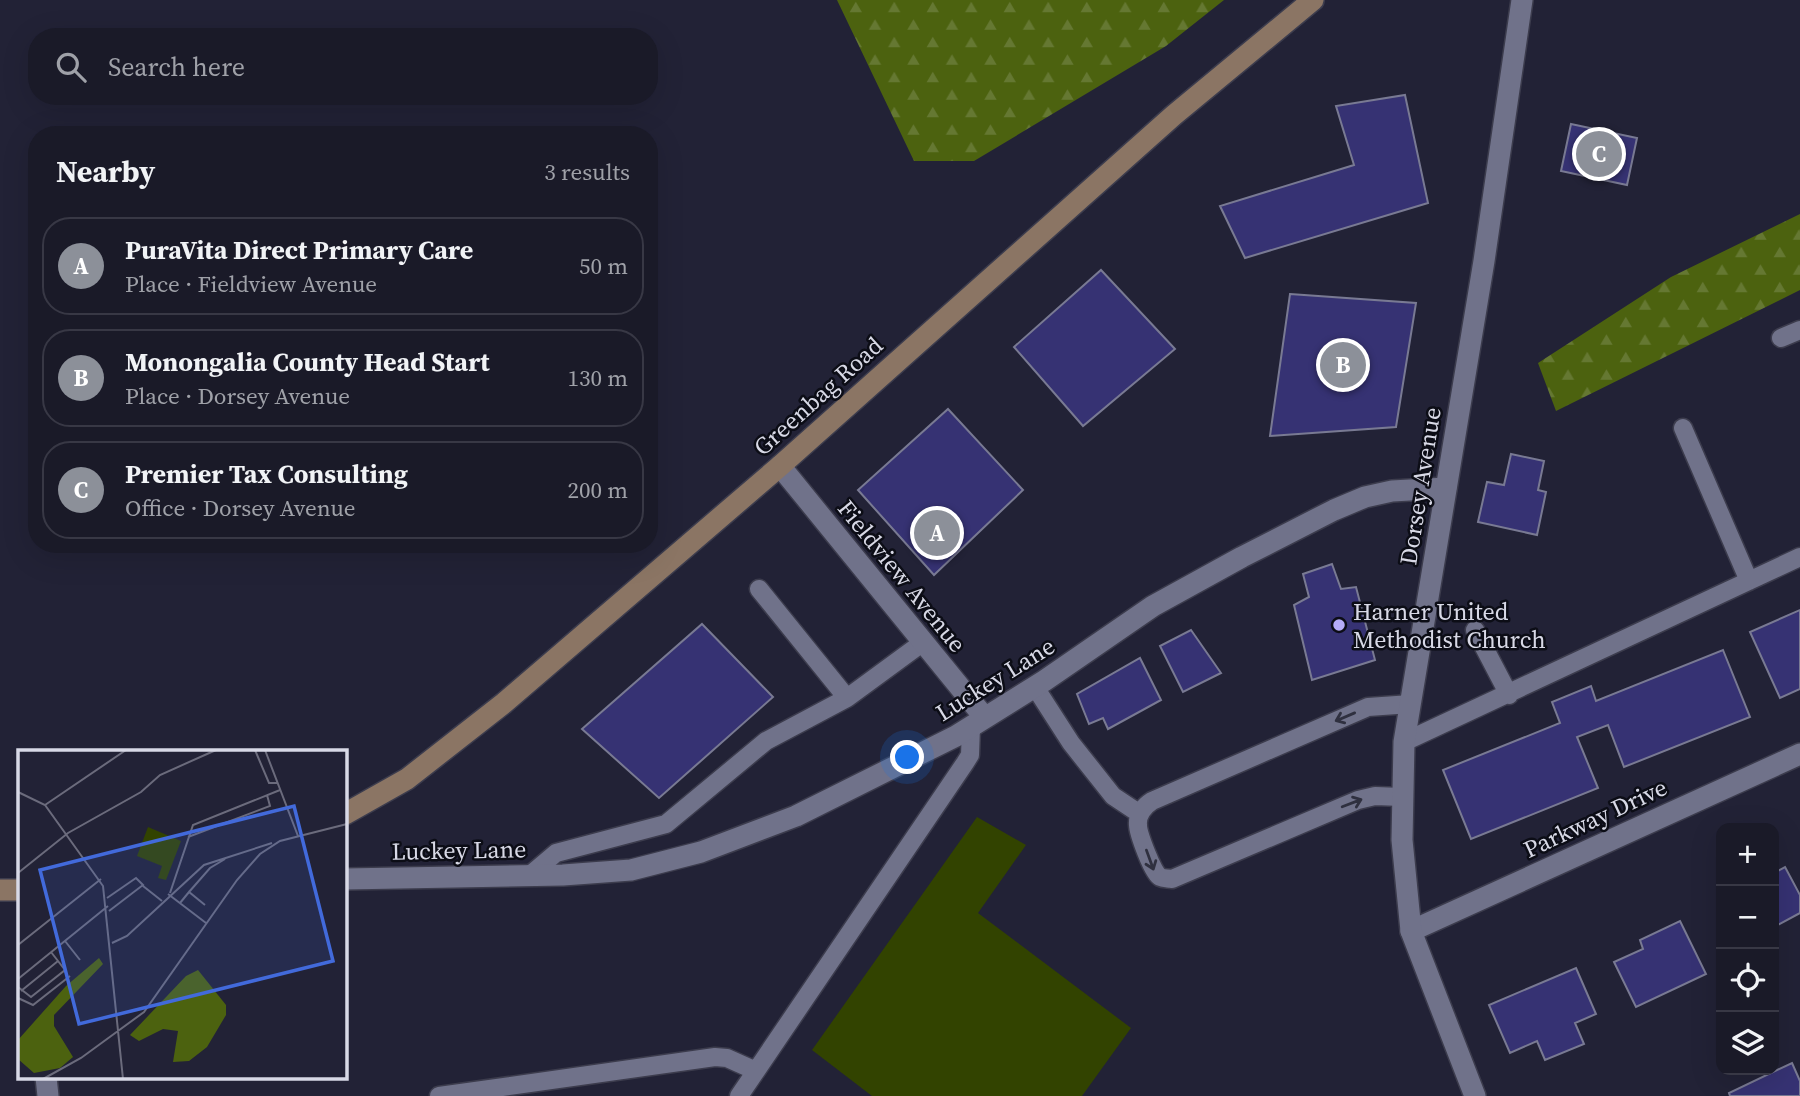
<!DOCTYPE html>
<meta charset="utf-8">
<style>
:root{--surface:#1a1a28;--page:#272734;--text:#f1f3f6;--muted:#9fa1a8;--line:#383845;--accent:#8c9099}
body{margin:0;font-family:"Source Serif 4",serif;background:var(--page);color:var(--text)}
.controls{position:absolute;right:21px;bottom:21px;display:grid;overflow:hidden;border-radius:14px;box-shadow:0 7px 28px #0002}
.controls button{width:63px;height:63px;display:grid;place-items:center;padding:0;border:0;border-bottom:2px solid var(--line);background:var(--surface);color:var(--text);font:35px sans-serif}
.you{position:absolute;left:908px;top:758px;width:24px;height:24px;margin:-18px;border:5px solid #fff;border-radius:50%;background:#1a73e8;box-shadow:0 0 0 10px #1a73e833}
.badge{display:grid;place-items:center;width:46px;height:46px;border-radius:50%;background:var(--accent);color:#fff;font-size:23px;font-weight:700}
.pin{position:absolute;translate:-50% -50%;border:4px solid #fff;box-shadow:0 2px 7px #0006}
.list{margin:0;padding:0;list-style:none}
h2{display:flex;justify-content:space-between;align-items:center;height:91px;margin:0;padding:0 28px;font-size:30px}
h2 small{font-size:23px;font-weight:400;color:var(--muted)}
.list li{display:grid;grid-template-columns:46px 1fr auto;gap:21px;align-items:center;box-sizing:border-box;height:98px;margin:0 14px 14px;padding:0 14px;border:2px solid var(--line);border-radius:28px}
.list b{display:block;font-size:26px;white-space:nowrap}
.list p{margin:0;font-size:23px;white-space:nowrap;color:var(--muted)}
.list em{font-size:23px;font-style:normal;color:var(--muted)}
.icon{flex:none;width:38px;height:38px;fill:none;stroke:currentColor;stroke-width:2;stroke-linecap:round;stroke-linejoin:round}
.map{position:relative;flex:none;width:1800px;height:1096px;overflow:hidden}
.search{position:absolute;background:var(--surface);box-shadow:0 7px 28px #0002;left:28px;top:28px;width:630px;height:77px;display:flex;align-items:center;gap:18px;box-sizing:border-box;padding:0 24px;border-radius:28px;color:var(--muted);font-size:26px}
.panel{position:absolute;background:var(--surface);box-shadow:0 7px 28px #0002;left:28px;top:126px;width:630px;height:427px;border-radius:28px}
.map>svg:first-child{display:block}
</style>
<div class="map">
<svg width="1800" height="1096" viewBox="0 0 1800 1096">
<defs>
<pattern id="forest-firs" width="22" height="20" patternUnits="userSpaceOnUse" patternTransform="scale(1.75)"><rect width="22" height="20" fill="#4c620f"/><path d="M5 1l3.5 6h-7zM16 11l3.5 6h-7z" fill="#657832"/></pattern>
</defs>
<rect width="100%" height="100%" fill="#222236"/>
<path fill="#324300" d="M977 817 1026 845 978 913 1131 1028 1082 1096H872L812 1050Z"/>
<path fill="url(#forest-firs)" d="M837 0H1224L1166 46 974 161H914Z
M1800 214V290L1556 411 1538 363 1671 277Z"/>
<path fill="#363273" stroke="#797a93" stroke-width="2" d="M1405 95 1428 203 1245 258 1220 206 1354 165 1336 106Z
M1571 124 1637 138 1627 185 1561 171Z
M1101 270 1175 349 1083 426 1014 347Z
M1290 294 1416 303 1396 427 1270 436Z
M948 409 1023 490 934 575 858 490Z
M1511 454 1544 461 1538 490 1546 492 1537 535 1478 522 1487 482 1504 485Z
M1332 564 1341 589 1356 587 1375 660 1312 680 1294 605 1309 597 1303 574Z
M1800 610V689L1780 698 1750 632Z
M702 624 773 697 659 798 582 729Z
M1191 630 1221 673 1183 692 1160 646Z
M1723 650 1750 717 1624 767 1608 725 1577 737 1598 788 1471 839 1443 770 1560 723 1552 702 1591 686 1596 701Z
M1140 658 1161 700 1108 729 1103 718 1089 724 1077 694Z
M1785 867 1800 895V913L1774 927V873Z
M1680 921 1706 974 1636 1007 1614 962 1643 949 1640 940Z
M1576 968 1596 1014 1575 1023 1584 1044 1545 1060 1537 1041 1510 1053 1489 1005Z
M1792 1063 1800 1081V1096H1730L1729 1093Z"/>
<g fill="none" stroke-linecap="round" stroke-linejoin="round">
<g stroke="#3c3c4d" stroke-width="21">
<path id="service" d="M1781 338 1800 330
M1683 428 1749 581
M759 589 847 698 922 643
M1475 630 1509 695
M1035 687 1071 743 1113 796 1140 814
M1404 742 1800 557
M1402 797 1375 796 1358 800 1172 879C1168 878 1164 879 1160 877 1153 874 1138 833 1138 825 1137 815 1144 806 1152 801L1368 707 1411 704
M530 875 556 853 666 824 766 741 847 698
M439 1096 715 1057 727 1058 756 1071
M739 1096 965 763 970 755 971 727"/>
</g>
<g stroke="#3c3c4d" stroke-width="24">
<path id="minor" d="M780 466 985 718
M345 879 563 875 631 870 701 852 796 816 956 736 1044 681 1153 606 1242 557 1334 510 1365 497 1392 491 1446 488
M1411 931 1800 754
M46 1077 48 1096"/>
</g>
<g stroke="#3c3c4d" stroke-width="24">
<path id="tertiary" d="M1475 1096 1411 931 1402 840 1404 742 1484 261 1522 0"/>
</g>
<g stroke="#3c3c4d" stroke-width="24">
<path id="secondary" d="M345 814 407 779 504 703 780 466 1174 115 1313 0
M0 890H19"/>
</g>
<use href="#service" stroke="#70728a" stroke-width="18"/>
<use href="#minor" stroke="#70728a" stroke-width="21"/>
<use href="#tertiary" stroke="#70728a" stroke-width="21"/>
<use href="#secondary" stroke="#8b7564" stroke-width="21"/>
</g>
<defs><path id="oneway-shaft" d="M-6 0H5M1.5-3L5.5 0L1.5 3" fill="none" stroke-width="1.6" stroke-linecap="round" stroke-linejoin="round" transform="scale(1.75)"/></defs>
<g stroke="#2f303f">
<use href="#oneway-shaft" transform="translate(1345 717) rotate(157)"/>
<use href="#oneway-shaft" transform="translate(1352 803) rotate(-21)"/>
<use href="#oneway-shaft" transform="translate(1150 860) rotate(70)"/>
</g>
<circle fill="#b6acf8" stroke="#0c0d16" stroke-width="2.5" cx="1339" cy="625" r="7"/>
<g text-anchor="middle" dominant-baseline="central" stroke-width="5" stroke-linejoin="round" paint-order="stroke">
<g font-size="24" fill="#d8d9e6" stroke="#0c0d16">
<text transform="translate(818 396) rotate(-42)">Greenbag Road</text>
<text transform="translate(1420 486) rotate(-81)">Dorsey Avenue</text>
<text transform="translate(902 576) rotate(51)">Fieldview Avenue</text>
<text transform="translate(995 679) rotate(-32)">Luckey Lane</text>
<text transform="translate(1595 818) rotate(-25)">Parkway Drive</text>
<text transform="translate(459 850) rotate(-1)">Luckey Lane</text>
</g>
<g font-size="24" fill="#d8d9e6" stroke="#0c0d16" text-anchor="start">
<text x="1353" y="611">Harner United<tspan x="1353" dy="28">Methodist Church</tspan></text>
</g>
</g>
<g transform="translate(18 750)">
<rect width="329" height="329" fill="#222236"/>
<path d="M130 77 163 91 148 130 140 128 144 116 119 106Z" fill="#324300"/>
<path d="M81 208 85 214 36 265V276L55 307 42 318 16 323 0 309V290L48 236ZM180 220 208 255V265L189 297 171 311 155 312 160 281 145 279 121 291 112 285 168 226Z" fill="#4c620f"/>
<path fill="none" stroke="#6b6b7c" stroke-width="2" d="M237 0 251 33H259M247 0 280 86M0 42 27 55 85 136 105 329M27 55 108 0M170 87 252 56 249 45M0 123 50 83 123 42 142 25 198 0M125 136 144 151M171 142 192 118 207 109M152 143 175 75 262 40M150 144 188 173M89 148 118 128 125 135 91 161M162 153 171 142 187 155M47 191 62 210M94 193 109 186 186 115 254 93M0 195 83 129M0 229 90 156M0 237 13 247 47 220 33 202M3 241 40 211M0 248 15 255 52 226M25 329 63 308 126 262 219 130 242 104 262 91 329 74"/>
<path fill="#426adb" fill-opacity="0.15" stroke="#426adb" stroke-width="3.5" d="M276 56 315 211 61 274 22 120Z"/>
<rect width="329" height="329" fill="none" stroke="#d8d9e6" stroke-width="3.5"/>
</g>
</svg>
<div class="controls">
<button>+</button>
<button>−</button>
<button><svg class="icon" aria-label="locate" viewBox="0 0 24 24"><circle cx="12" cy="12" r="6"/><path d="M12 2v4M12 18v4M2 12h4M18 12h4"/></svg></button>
<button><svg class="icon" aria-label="layers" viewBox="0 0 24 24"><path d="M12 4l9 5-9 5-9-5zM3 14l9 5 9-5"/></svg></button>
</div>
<div class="you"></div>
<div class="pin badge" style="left:937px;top:533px">A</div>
<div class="pin badge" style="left:1343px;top:365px">B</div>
<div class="pin badge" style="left:1599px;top:154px">C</div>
<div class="search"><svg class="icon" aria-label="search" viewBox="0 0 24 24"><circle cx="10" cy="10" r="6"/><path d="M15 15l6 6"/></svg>Search here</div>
<section class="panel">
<h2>Nearby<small>3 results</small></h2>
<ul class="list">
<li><span class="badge">A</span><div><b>PuraVita Direct Primary Care</b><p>Place · Fieldview Avenue</p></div><em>50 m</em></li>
<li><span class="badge">B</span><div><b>Monongalia County Head Start</b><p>Place · Dorsey Avenue</p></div><em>130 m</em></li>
<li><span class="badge">C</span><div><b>Premier Tax Consulting</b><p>Office · Dorsey Avenue</p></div><em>200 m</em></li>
</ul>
</section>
</div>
